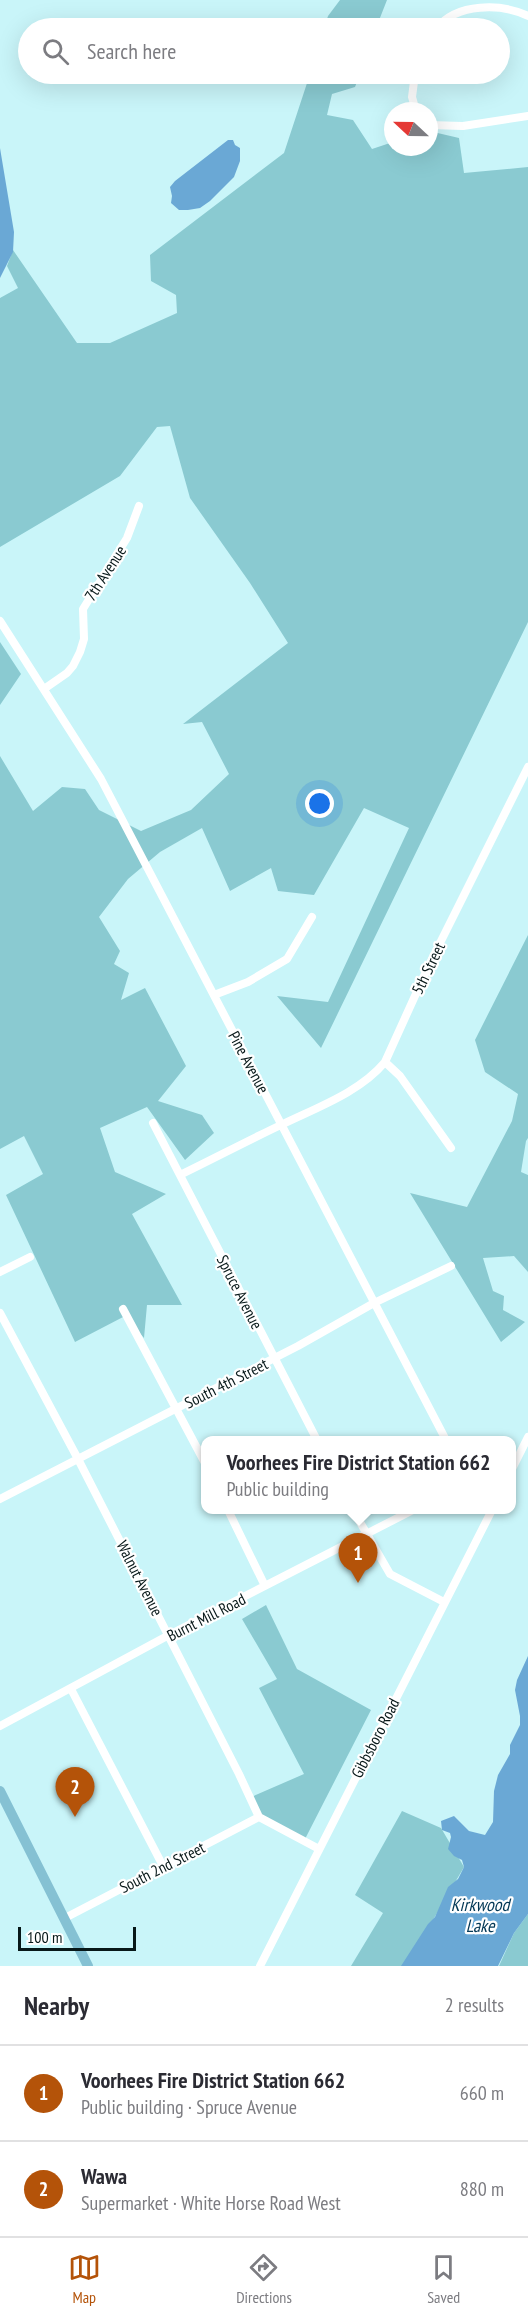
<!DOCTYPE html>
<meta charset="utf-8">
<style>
:root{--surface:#fff;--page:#f2f2f3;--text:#2b2b33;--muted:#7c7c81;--line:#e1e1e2;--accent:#b45309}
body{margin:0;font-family:"PT Sans Narrow",sans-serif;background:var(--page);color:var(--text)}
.compass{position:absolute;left:384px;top:102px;width:54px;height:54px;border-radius:50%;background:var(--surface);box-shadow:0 6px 24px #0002;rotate:292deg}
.scale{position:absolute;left:18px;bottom:15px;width:118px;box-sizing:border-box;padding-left:6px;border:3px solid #071819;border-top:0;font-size:16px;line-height:21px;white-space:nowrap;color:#071819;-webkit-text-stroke:4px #fff;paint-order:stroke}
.you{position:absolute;left:320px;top:804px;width:21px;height:21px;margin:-15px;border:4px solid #fff;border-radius:50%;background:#1a73e8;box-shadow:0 0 0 9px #1a73e833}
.badge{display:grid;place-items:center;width:39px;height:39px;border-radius:50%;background:var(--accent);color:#fff;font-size:20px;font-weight:700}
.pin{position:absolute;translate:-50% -50px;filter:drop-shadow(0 2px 3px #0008)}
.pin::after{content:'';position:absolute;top:32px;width:21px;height:18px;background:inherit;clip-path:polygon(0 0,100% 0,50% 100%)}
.popup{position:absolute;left:201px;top:1436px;width:315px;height:78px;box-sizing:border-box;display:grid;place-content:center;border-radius:12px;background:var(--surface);filter:drop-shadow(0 2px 4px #0005);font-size:20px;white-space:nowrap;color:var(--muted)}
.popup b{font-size:22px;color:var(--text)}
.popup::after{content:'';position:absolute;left:50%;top:100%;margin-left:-12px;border:12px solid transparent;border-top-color:var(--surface)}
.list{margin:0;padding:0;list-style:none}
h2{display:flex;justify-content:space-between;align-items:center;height:78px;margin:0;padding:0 24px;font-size:26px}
h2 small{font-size:20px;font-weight:400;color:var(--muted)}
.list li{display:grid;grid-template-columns:39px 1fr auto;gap:18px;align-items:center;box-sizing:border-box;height:96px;padding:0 24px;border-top:2px solid var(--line)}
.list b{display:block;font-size:22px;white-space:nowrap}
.list p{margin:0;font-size:20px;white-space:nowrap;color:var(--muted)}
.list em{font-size:20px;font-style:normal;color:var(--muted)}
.icon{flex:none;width:33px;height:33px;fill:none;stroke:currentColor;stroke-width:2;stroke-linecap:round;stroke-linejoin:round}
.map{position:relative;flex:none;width:528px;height:1966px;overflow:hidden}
.search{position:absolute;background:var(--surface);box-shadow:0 6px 24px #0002;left:18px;right:18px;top:18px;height:66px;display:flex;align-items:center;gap:15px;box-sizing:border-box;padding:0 21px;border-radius:33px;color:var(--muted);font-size:22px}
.sheet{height:270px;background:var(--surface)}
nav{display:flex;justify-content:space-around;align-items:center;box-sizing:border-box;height:84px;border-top:2px solid var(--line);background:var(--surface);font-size:16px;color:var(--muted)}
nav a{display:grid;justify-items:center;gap:3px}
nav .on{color:var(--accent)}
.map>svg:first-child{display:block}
</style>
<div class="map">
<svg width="528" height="1966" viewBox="0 0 528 1966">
<rect width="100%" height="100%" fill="#c9f5f9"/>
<path fill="#8acad1" d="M340 0H387L376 28H324L328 16Z
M310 74H360L355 87 332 94 327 115 353 120 372 149 393 142V147H429V131L459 138 464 173 528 167V622L321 1048 277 996 328 1002 409 828 364 808 314 895 278 891 271 868 230 891 202 828 160 852 128 879 99 917 120 951 114 964 129 973 121 1000 145 988 186 1066 158 1101 202 1115 214 1133 185 1160 147 1107 100 1128 115 1172 166 1194 132 1214 182 1305H147L144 1338 125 1316 75 1342 6 1195 43 1174 24 1136 0 1149V756L33 811 62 787 85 789 99 810 141 831 191 810 229 774 202 722 183 724 288 643 250 583 190 498 170 426 157 427 120 476 0 547V298L18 288 7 266 13 250 77 343H110L177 313 176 295 151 281 150 255 284 153Z
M0 642 21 674 0 705Z
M528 935V1138L526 1141 521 1172 528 1175V1272L514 1256 483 1258 493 1291 504 1296 503 1310 525 1322 501 1342 410 1193 467 1207 512 1121 518 1094 485 1072 475 1040Z
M266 1605 297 1669 371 1710 304 1841 263 1819 249 1798 304 1774 259 1688 277 1679 242 1619Z
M402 1811 441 1828 464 1867 406 1966H351L383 1913 355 1895Z
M528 1914V1966H499L514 1933Z"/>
<path fill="#6aa8d5" d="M228 140H233L235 145 240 148V161L234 177 210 201 200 208 188 210H179L171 203 172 196 170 187 175 181Z
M0 148 14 232 13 252 0 278Z
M528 1656V1914L514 1933 498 1966H401L428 1924 435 1917 448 1887 458 1879 464 1867 462 1860 454 1856 448 1849 451 1837 450 1833 442 1830 441 1821 454 1816 469 1831 485 1835 493 1822 494 1791 498 1775 510 1754V1745L520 1725V1716L515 1690 517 1680Z"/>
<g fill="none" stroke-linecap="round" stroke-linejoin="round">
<path stroke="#fff" stroke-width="8" d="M437 28C457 3 501 3 528 16
M415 74 412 97 416 111
M429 125 463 126 528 116
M0 621 101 779 446 1440
M44 689 67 673 73 666 80 652 84 639 83 609 127 538 139 506
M214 995 248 982 287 959 312 917
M385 1062 400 1076 451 1148
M153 1123 317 1440
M180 1175C215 1158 249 1140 283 1124 318 1107 360 1092 385 1062L429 965 528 767
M0 1272 30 1257
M123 1309 205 1463
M0 1313 78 1459 239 1774 259 1817 319 1849
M511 1471 528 1437
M0 1499 298 1346 374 1303 451 1266
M228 1510 265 1586
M353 1510 390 1574 444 1602
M71 1689 163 1866
M0 1726 169 1635 413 1510
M65 1918 259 1817
M260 1966 492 1510"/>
<path stroke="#85c1d3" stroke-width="10" d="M0 1791 88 1966"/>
</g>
<g text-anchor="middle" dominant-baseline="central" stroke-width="4.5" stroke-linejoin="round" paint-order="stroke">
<g font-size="16" fill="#071819" stroke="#fff">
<text transform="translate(105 573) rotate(-57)">7th Avenue</text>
<text transform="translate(428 968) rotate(-64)">5th Street</text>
<text transform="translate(249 1062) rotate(62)">Pine Avenue</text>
<text transform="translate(240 1292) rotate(63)">Spruce Avenue</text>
<text transform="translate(226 1383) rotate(-27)">South 4th Street</text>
<text transform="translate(140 1578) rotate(63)">Walnut Avenue</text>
<text transform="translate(206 1617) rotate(-27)">Burnt Mill Road</text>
<text transform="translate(375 1738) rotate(-63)">Gibbsboro Road</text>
<text transform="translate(162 1867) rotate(-27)">South 2nd Street</text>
</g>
<g font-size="18" font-style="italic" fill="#033856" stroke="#fff">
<text x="480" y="1904">Kirkwood<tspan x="480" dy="21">Lake</tspan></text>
</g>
</g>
</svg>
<svg class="compass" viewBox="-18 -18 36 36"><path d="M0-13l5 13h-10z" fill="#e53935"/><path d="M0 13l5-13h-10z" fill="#7c7c81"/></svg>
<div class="scale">100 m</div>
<div class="you"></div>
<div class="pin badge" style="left:358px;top:1583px">1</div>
<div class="popup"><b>Voorhees Fire District Station 662</b>Public building</div>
<div class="pin badge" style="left:75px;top:1817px">2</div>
<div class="search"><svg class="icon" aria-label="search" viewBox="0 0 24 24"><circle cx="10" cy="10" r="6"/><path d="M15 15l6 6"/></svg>Search here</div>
</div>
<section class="sheet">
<h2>Nearby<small>2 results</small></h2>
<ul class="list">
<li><span class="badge">1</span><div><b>Voorhees Fire District Station 662</b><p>Public building · Spruce Avenue</p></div><em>660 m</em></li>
<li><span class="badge">2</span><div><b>Wawa</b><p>Supermarket · White Horse Road West</p></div><em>880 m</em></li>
</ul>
</section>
<nav>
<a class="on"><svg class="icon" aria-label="map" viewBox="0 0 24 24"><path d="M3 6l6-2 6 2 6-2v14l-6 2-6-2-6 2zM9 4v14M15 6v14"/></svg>Map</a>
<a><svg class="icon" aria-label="directions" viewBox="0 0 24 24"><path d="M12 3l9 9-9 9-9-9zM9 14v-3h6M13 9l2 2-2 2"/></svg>Directions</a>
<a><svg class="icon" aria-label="saved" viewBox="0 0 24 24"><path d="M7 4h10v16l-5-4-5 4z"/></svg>Saved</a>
</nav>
